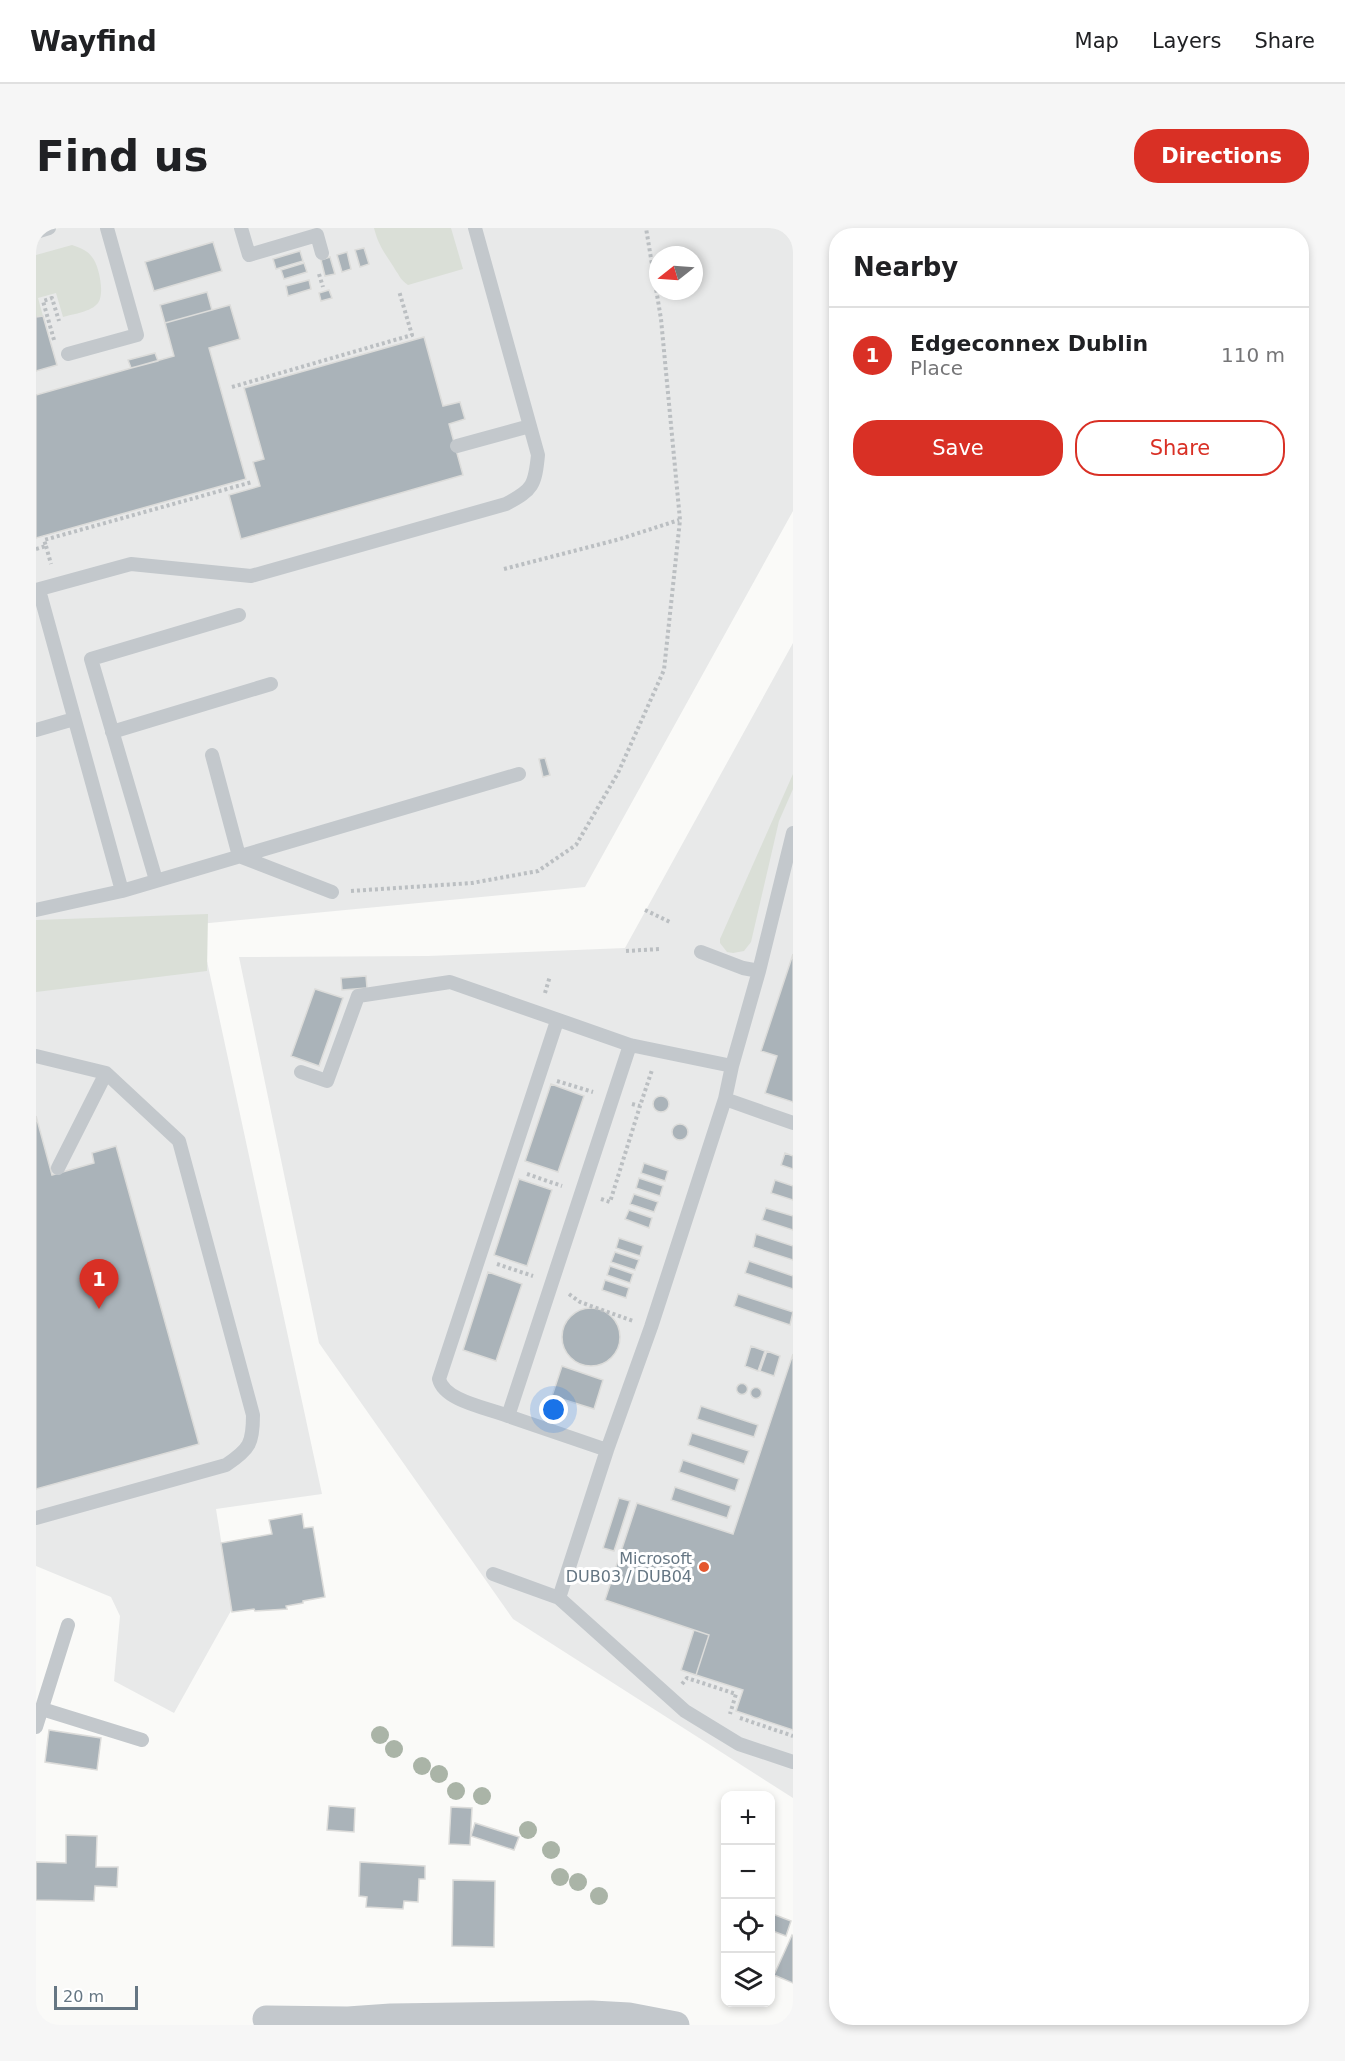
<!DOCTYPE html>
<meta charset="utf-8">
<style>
:root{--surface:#fff;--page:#f6f6f6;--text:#202124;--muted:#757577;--line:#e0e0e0;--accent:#d93025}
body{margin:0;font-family:"DejaVu Sans",sans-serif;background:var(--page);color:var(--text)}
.controls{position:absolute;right:18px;bottom:18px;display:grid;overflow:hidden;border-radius:12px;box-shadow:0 3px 9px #0003}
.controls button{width:54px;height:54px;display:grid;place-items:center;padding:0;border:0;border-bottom:2px solid var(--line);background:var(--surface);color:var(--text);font:30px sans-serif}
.compass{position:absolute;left:613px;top:18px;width:54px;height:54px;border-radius:50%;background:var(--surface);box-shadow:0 3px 9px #0003;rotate:253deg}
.scale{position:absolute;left:18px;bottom:15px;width:84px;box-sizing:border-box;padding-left:6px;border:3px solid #657683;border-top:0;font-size:16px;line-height:21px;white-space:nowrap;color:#657683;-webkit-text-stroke:4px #fff;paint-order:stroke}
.you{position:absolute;left:518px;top:1182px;width:21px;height:21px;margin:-15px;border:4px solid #fff;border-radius:50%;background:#1a73e8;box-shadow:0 0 0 9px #1a73e833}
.badge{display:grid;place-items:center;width:39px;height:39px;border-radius:50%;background:var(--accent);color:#fff;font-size:20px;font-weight:700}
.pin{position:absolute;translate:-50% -50px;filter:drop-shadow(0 2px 3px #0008)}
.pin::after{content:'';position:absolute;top:32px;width:21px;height:18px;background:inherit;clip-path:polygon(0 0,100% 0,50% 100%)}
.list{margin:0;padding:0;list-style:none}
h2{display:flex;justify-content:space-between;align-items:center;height:78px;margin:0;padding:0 24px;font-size:26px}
h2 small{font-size:20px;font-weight:400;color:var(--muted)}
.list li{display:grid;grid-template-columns:39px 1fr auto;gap:18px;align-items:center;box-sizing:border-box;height:96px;padding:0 24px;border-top:2px solid var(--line)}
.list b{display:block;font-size:22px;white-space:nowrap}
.list p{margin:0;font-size:20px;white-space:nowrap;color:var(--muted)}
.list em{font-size:20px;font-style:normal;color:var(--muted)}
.actions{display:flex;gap:12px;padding:18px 24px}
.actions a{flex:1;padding:14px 0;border:2px solid var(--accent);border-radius:24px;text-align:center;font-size:21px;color:var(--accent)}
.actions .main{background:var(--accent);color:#fff}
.icon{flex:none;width:33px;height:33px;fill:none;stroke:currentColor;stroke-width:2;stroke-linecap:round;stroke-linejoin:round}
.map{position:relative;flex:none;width:757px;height:1797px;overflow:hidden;border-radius:24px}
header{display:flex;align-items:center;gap:36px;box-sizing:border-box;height:84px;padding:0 30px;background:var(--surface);border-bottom:2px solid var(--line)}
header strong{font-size:28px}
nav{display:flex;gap:33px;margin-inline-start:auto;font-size:21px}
.intro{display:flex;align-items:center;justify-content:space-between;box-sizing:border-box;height:144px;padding:0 36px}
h1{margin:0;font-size:42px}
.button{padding:15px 27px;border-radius:24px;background:var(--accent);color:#fff;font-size:21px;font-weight:700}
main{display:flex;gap:36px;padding:0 36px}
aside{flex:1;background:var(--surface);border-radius:24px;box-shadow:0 3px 9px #0003}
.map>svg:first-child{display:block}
</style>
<header>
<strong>Wayfind</strong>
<nav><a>Map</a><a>Layers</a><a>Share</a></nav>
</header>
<div class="intro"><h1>Find us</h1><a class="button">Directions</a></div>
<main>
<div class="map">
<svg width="757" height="1797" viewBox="0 0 757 1797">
<rect width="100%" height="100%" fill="#fafaf8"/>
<path fill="#e8e9e9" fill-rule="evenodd" d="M0 0H757V283L549 659 163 696 286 1266 180 1281 196 1381 138 1485 78 1453 84 1388 75 1369 0 1338ZM622 27H658V63H622Z
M757 415V1570L477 1391 283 1115 203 729 392 728 589 720Z"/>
<path fill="#dadfd7" d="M338 0H415L427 41 372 57C364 51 365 50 360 43 350 26 343 20 338 0Z
M36 17C44 20 51 22 56 29 63 37 69 66 62 75 55 84 37 86 27 89L20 65 2 70 7 88 0 89V27Z
M757 546V561L743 593 715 714 708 723 697 725 691 724 684 715V711Z
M172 686 171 743 0 764V692Z"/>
<path fill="#aab3b9" stroke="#dcdcda" stroke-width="1.5" d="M177 14 186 43 118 63 109 34Z
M328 20 333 36 324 39 319 22Z
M264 23 267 33 240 41 237 31Z
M311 24 315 41 306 44 301 27Z
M294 29 299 46 289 48 285 32Z
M268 35 271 44 248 51 245 42Z
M273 52 275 61 252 68 250 58Z
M293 62 296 70 285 73 283 65Z
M171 64 176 82 129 95 124 77Z
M194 77 204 111 173 120 210 251 0 310V167L138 128 129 95Z
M7 88 21 137 0 143V89Z
M388 109 407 178 424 174 429 191 413 196 427 247 205 311 193 267 224 258 217 234 228 231 208 160Z
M119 125 122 133 95 140 92 132Z
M509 530 514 547 507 549 503 531Z
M757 726V874L729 865 741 828 725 823Z
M330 748 331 760 306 762 305 750Z
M279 761 307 770 283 838 255 828Z
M515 856 548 868 522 944 489 933Z
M617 876a8 8 0 1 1 16 0a8 8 0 1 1-16 0Z
M0 888 16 947 58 935 56 925 80 918 163 1216 0 1261Z
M636 904a8 8 0 1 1 16 0a8 8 0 1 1-16 0Z
M749 925 757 928V941L745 937Z
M608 935 632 943 629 953 605 945Z
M603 950 627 958 624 968 600 960Z
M483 951 516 962 491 1038 458 1027Z
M739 952 757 958V972L735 965Z
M598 966 622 974 618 984 594 976Z
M730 980 757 988V1002L726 992Z
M593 982 616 990 613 1000 589 991Z
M720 1006 757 1018V1032L717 1019Z
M583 1010 607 1018 604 1028 580 1020Z
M579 1024 603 1032 599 1042 575 1034Z
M713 1033 757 1048V1061L709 1045Z
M574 1038 597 1046 594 1055 571 1047Z
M452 1044 486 1056 460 1133 427 1122Z
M569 1052 593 1060 590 1070 566 1062Z
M702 1066 757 1084 754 1097 698 1078Z
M526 1109a29 29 0 1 1 58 0a29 29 0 1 1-58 0Z
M715 1118 729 1123 722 1143 709 1138Z
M731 1123 744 1128 738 1148 724 1143Z
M757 1126V1502L700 1483 707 1462 660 1447 673 1407 569 1372 601 1275 697 1306Z
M526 1138 567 1152 558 1181 516 1168Z
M700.5 1161a5.5 5.5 0 1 1 11 0a5.5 5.5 0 1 1-11 0Z
M714.5 1165a5.5 5.5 0 1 1 11 0a5.5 5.5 0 1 1-11 0Z
M665 1178 722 1197 718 1209 661 1191Z
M656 1205 713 1223 708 1236 652 1217Z
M647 1232 703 1251 699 1263 643 1244Z
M639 1259 695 1278 691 1290 635 1272Z
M583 1270 594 1273 578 1323 567 1320Z
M266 1286 268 1300 277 1299 289 1369 267 1373V1375L250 1378 251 1381 219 1383 218 1381 196 1384 185 1315 236 1306 233 1292Z
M658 1402 673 1407 660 1447 645 1442Z
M13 1502 65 1510 61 1542 9 1534Z
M293 1578 319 1580 318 1604 291 1602Z
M415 1579 436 1580 434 1617 413 1616Z
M439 1595 483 1609 478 1622 435 1608Z
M30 1607 61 1608 60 1639H82L81 1659 59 1658 58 1673 0 1672V1634L30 1635Z
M324 1634 389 1638V1651H383L382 1674 368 1673 367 1681 330 1679 331 1669 323 1668Z
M417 1652 459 1653 458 1719 416 1718Z
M734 1685 755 1693 750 1708 734 1702Z
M756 1707 757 1708V1755L738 1747Z"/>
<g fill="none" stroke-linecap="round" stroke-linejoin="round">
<path stroke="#bbbfc2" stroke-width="4" stroke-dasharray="3 3" stroke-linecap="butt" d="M283 46 287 59
M18 112 7 73 16 70 23 93
M196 159 376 107 363 63
M10 318 15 336
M0 321 10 318 8 312 216 254
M468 341 584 311 643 292
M315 663 436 655 502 643 540 617 582 545 628 442 644 292 625 91 610 0
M609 682 636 695
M590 723 624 721
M509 765 514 748
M521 853 557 864
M596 876 604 878 616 842
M491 946 526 958
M565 971 574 974 604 878
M461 1036 497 1048
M533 1066 544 1074 597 1093
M646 1456 651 1450 700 1466 694 1486
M704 1490 757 1508"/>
<path stroke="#c3c8cc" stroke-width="14" d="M205 0 213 27 281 7 286 25
M0 4 13 0
M32 126 101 107 71 0
M421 218 494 198
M0 362 95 336 215 348 470 276C497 262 499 257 502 227L439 0
M3 362 86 663
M0 502 38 491
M76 504 235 456
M176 527 203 628 296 664
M120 652 55 431 203 387
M0 682 86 663 483 546
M665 724 707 740 723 743
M0 828 70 845 143 913 217 1187C217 1215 214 1221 190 1237L0 1290
M265 844 291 853 322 768 414 754 594 817 696 838
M689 871 757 895
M22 940 70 845
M472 1188C452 1180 408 1173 403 1151L521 793
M571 1222 472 1188 594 817
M457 1346 523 1370 649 1483 703 1516 757 1534
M523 1370 571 1222 615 1099 689 871 696 838 723 743 757 605
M6 1481 106 1512
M0 1499 32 1397"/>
<path stroke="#c3c8cc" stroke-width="27" d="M230 1791 312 1792 355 1789 556 1786 593 1788 640 1797"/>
</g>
<g fill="#aab4a7">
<circle cx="344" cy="1507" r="9"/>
<circle cx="358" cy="1521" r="9"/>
<circle cx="386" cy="1538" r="9"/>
<circle cx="403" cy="1546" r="9"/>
<circle cx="420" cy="1563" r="9"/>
<circle cx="446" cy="1568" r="9"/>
<circle cx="492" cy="1602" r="9"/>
<circle cx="515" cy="1622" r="9"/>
<circle cx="524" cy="1649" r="9"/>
<circle cx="542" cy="1654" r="9"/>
<circle cx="563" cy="1668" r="9"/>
</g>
<circle fill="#e4572e" stroke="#fff" stroke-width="2" cx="668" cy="1339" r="6"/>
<g text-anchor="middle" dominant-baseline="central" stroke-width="6" stroke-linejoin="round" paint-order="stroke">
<g font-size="16" fill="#657683" stroke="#fff" text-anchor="end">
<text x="656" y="1330">Microsoft<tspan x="656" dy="18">DUB03 / DUB04</tspan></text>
</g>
</g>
</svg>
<div class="controls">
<button>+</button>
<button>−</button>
<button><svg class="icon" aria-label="locate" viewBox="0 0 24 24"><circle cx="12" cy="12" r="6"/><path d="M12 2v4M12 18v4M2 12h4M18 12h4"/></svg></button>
<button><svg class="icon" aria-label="layers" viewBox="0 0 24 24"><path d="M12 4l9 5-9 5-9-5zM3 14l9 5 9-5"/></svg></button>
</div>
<svg class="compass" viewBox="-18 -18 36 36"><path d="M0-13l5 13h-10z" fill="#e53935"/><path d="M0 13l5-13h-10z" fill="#757577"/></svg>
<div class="scale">20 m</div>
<div class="you"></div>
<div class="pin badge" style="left:63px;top:1081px">1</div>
</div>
<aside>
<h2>Nearby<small></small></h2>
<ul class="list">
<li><span class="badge">1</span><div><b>Edgeconnex Dublin</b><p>Place</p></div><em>110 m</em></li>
</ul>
<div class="actions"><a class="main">Save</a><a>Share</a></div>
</aside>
</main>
